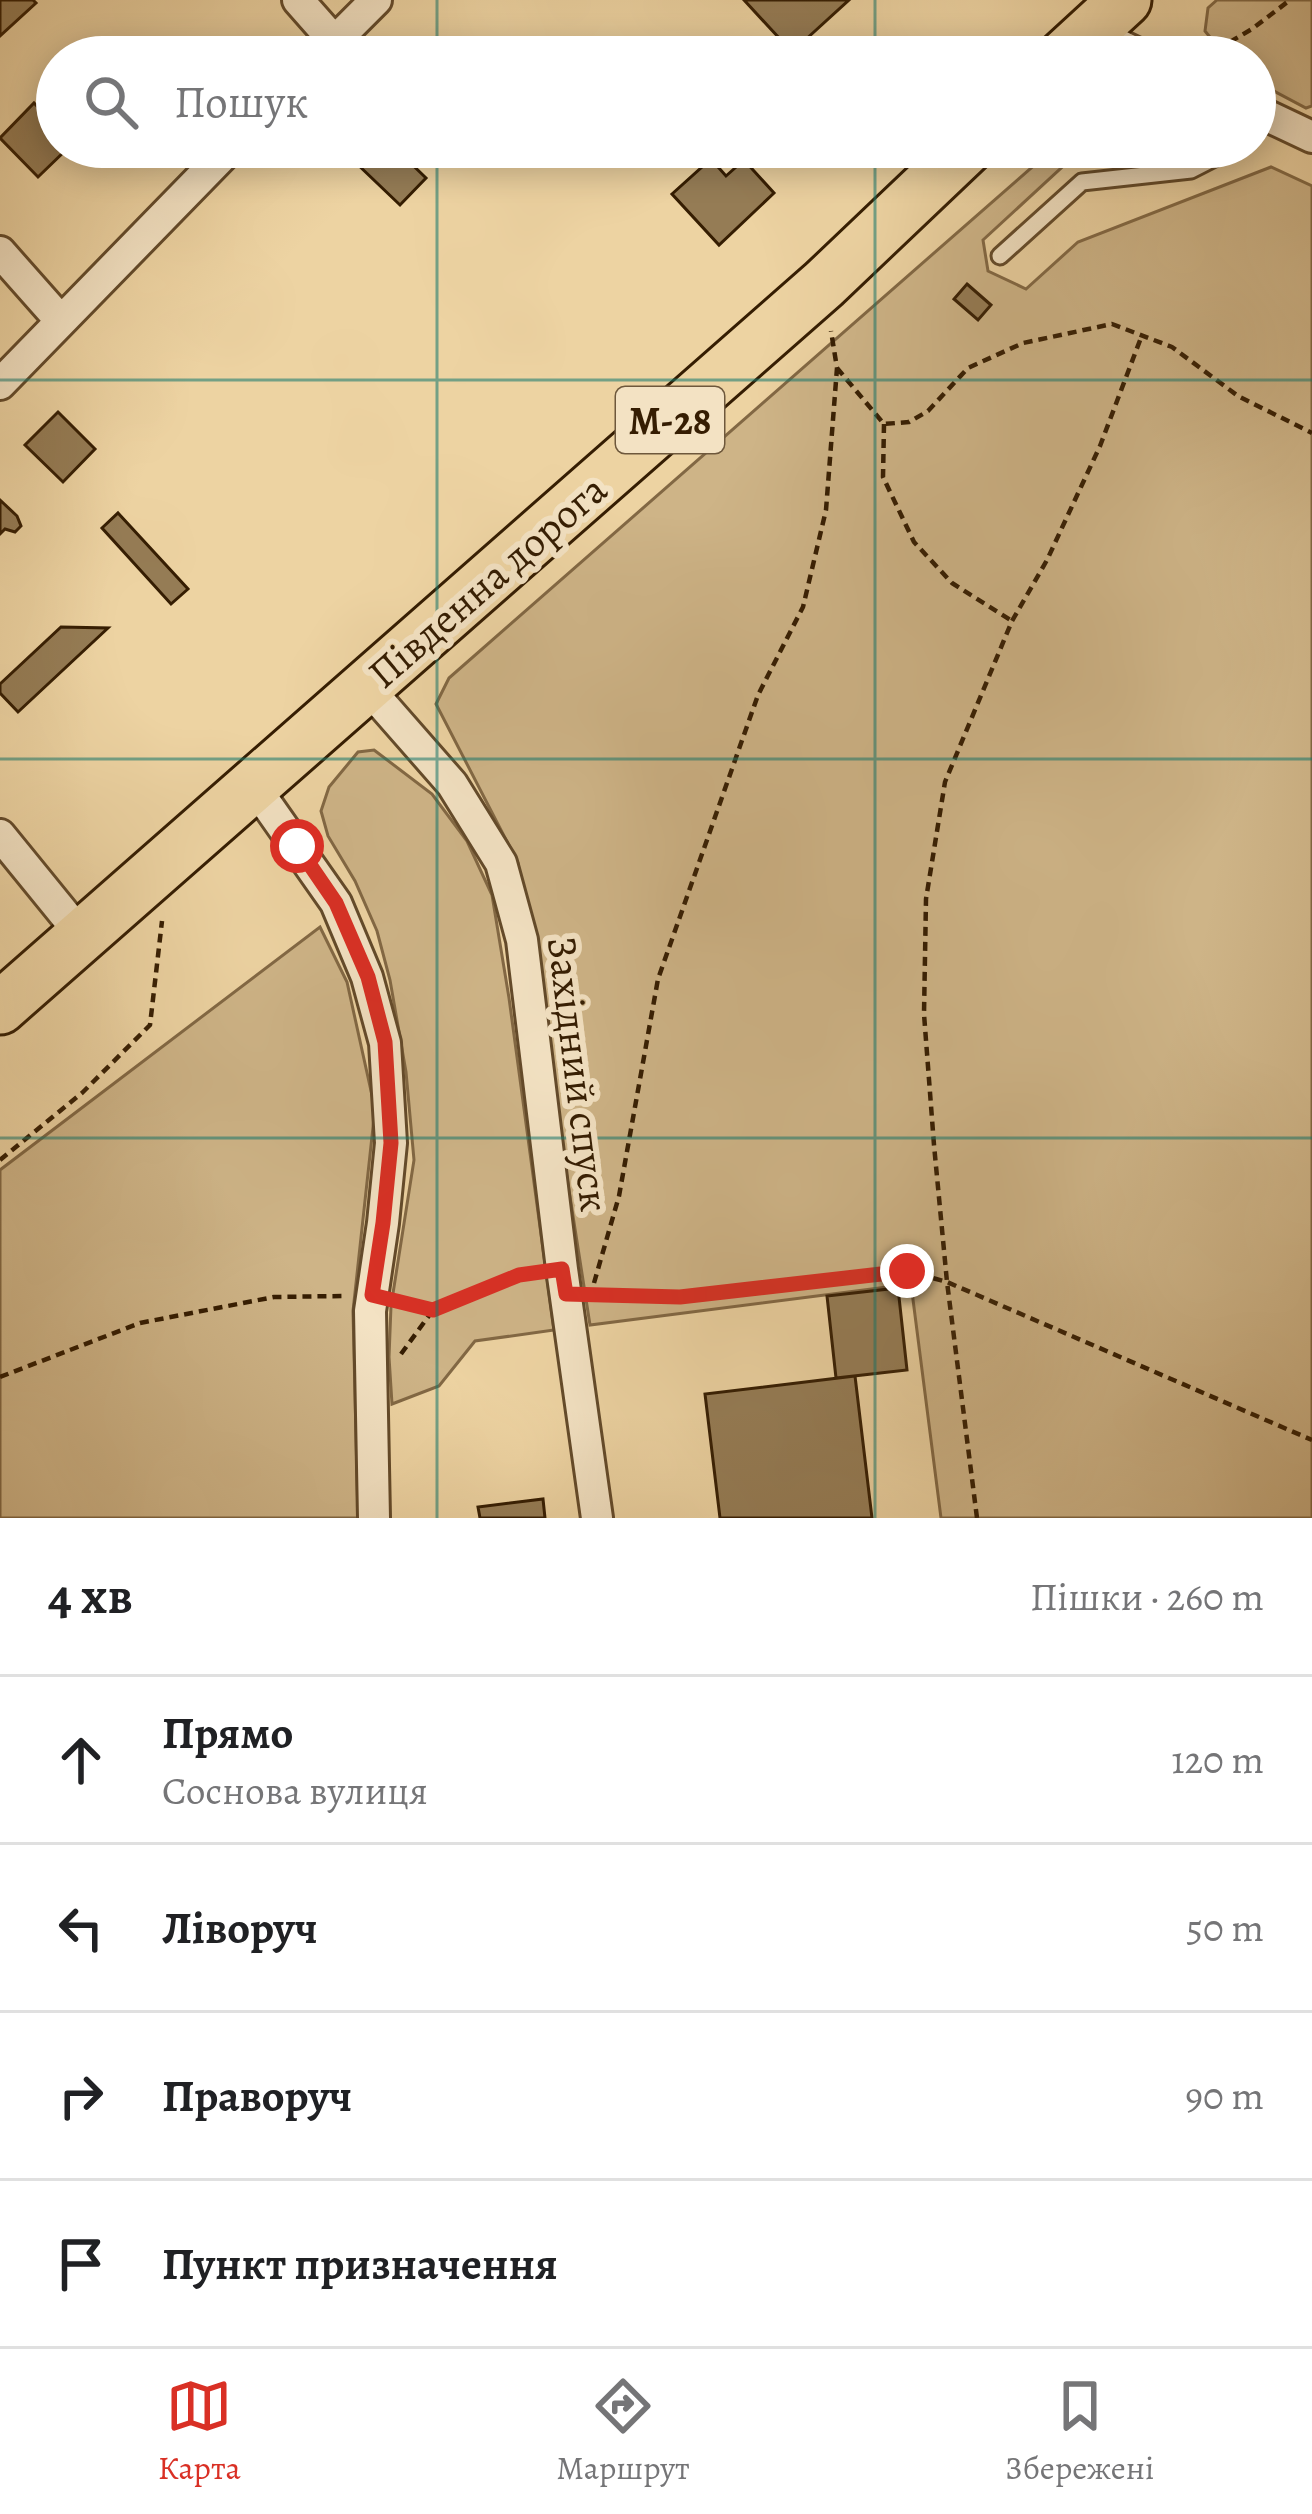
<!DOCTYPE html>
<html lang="uk">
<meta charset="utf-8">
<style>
:root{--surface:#fff;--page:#f2f2f2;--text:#202124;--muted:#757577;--line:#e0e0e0;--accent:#d93025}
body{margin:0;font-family:Alegreya,serif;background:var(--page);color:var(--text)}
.stop{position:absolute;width:36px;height:36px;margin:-27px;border:9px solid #d93025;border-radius:50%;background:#fff}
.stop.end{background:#d93025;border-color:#fff;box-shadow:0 3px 12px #0008}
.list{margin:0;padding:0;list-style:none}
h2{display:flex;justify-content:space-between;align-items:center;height:156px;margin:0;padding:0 48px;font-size:51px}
h2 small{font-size:39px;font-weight:400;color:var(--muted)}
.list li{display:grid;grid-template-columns:78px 1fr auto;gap:36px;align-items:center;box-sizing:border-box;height:168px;padding:0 48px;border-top:3px solid var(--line)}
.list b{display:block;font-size:45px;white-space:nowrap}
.list p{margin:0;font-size:39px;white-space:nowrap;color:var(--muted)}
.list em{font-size:39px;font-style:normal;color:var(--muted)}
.icon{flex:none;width:66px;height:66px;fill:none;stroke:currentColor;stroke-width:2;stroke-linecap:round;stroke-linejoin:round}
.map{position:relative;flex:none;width:1312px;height:1518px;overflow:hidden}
.search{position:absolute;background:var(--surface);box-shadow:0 6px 30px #0003;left:36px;right:36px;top:36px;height:132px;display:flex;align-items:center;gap:30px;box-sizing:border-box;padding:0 42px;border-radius:66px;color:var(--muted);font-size:45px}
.sheet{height:828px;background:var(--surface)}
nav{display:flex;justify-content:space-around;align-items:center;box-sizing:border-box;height:168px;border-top:3px solid var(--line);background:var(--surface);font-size:33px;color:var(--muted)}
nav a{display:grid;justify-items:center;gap:6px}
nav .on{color:var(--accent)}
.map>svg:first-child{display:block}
</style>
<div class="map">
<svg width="1312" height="1518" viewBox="0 0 1312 1518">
<rect width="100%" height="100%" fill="#edd3a2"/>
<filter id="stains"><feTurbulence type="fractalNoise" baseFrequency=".00167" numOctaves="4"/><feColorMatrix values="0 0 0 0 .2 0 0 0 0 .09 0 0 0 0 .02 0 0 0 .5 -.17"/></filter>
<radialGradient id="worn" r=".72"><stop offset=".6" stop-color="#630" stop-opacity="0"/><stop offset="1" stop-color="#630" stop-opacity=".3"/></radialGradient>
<path fill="#ceb487" stroke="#826844" stroke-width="3" d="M1217 0H1312V106L1306 108 1255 81V57H1226L1205 31 1208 8Z
M1055 147H1140L1152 151 1149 161 1139 165 1084 147 983 240 988 271 1026 289 1078 242 1271 167 1312 186V1518H941L911 1284 590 1325 518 863 436 704 449 678Z
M374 750 432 794 467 841 492 895 509 998 554 1330 475 1341 439 1386 392 1404 389 1357 391 1306 414 1160 406 1072 390 980 377 931 355 881 328 836 321 811 329 787 358 752Z
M320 927 347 982 375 1109 353 1311 358 1518H0V1170Z"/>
<path fill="#957c55" stroke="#351d02" stroke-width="3" d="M0 0H33L36 3 0 36Z
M744 0H849L792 52Z
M34 103 57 127V147H69L38 177 0 138Z
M367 147H394L426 178 400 205 354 161Z
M624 147H656L639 163Z
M1140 147H1197L1184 152 1161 153Z
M711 159 726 176 744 160 774 193 719 245 672 194Z
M967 284 991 305 978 320 954 299Z
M58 412 95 449 63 482 25 445Z
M0 500 17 516 21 526 15 532 5 529 0 534Z
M118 513 188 589 171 604 102 528Z
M61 627 108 628 18 712 0 693V684Z
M898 1288 907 1370 836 1378 827 1296Z
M855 1376 872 1518H720L705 1394Z
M543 1499 545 1518H480L478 1507Z"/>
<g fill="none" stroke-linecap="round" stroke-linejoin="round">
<g stroke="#634a2a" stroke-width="21">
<path id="service" d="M1000 256 1082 182 1191 170 1236 147"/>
</g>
<g stroke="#634a2a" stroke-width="36">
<path id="minor" d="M298 0 335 42
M1090 31 1144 57
M319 57 376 0
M1255 110 1312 137
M0 252 61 321
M0 384 231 147
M367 687 452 784 501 863 522 940 562 1269 597 1518
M254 786 336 903 367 977 385 1043 391 1143 383 1223 370 1311 374 1518
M0 835 83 937"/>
</g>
<g stroke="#351d02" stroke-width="57">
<path id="trunk" d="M1063 57 1125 0
M0 1008 824 284 968 147"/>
</g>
<path stroke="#351d02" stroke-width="4.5" stroke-dasharray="9 6" stroke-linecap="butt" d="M1204 57 1252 29 1290 0
M837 368 884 424 909 422 928 411 968 368 1023 343 1112 324 1172 347 1238 396 1312 433
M884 424 883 477 914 542 952 583 1012 621
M0 1160 82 1093 150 1025 162 921
M594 1283 619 1196 658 979 758 695 803 607 826 510 837 368 831 331
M591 1294 680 1297 907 1271 947 1282 1312 1440
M401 1302 433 1310 519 1275 531 1274
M401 1354 433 1310
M0 1377 140 1323 274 1297 342 1296
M977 1518 947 1282 934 1145 924 1014 926 899 945 782 1012 621 1047 560 1100 446 1142 335"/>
<use href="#service" stroke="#f3e2c3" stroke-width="15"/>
<use href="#minor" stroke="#f3e2c3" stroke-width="30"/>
<use href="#trunk" stroke="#edd3a2" stroke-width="51"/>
</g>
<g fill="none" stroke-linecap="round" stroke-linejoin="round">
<path stroke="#d93025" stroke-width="15" d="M297 846 336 903 368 977 385 1042 391 1143 383 1223 372 1295 433 1310 519 1275 562 1269 566 1294 680 1297 907 1271"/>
</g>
<path fill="none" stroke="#0f766e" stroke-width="3" stroke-opacity="0.55" d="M437 0V57M875 0V57M437 147V1518M875 147V1518M0 380H1312M0 759H1312M0 1138H1312"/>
<g text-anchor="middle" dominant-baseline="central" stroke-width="12" stroke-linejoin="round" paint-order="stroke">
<rect fill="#f3e2c3" stroke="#6e583c" stroke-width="3" x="616" y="387" width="108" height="66" rx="9"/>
<g font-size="39" font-weight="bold" fill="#351d02">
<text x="670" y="420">М-28</text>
</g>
<g font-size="42" fill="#351d02" stroke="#f3e2c3">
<text transform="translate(487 581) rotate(-41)">Південна дорога</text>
<text transform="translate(579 1074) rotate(83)">Західний спуск</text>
</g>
</g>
<rect width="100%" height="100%" filter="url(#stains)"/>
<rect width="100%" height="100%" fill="url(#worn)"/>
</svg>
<div class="stop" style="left:297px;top:846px"></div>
<div class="stop end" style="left:907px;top:1271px"></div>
<div class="search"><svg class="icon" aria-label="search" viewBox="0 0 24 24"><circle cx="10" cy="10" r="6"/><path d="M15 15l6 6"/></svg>Пошук</div>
</div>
<section class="sheet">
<h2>4 хв<small>Пішки · 260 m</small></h2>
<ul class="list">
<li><svg class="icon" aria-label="ahead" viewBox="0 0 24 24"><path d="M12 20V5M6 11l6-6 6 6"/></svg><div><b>Прямо</b><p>Соснова вулиця</p></div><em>120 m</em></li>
<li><svg class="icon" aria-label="left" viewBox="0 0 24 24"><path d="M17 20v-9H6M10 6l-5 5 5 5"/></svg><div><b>Ліворуч</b></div><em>50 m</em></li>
<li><svg class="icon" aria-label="right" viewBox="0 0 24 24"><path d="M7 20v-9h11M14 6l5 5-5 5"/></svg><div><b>Праворуч</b></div><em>90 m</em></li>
<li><svg class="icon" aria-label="arrive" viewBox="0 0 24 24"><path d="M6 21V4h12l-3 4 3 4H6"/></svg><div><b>Пункт призначення</b></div></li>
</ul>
</section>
<nav>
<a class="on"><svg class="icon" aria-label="map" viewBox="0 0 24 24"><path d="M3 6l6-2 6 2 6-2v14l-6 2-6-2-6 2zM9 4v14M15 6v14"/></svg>Карта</a>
<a><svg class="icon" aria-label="directions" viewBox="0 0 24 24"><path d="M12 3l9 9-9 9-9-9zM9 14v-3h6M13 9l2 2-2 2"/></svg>Маршрут</a>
<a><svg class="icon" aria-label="saved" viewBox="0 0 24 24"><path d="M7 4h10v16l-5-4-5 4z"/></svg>Збережені</a>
</nav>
